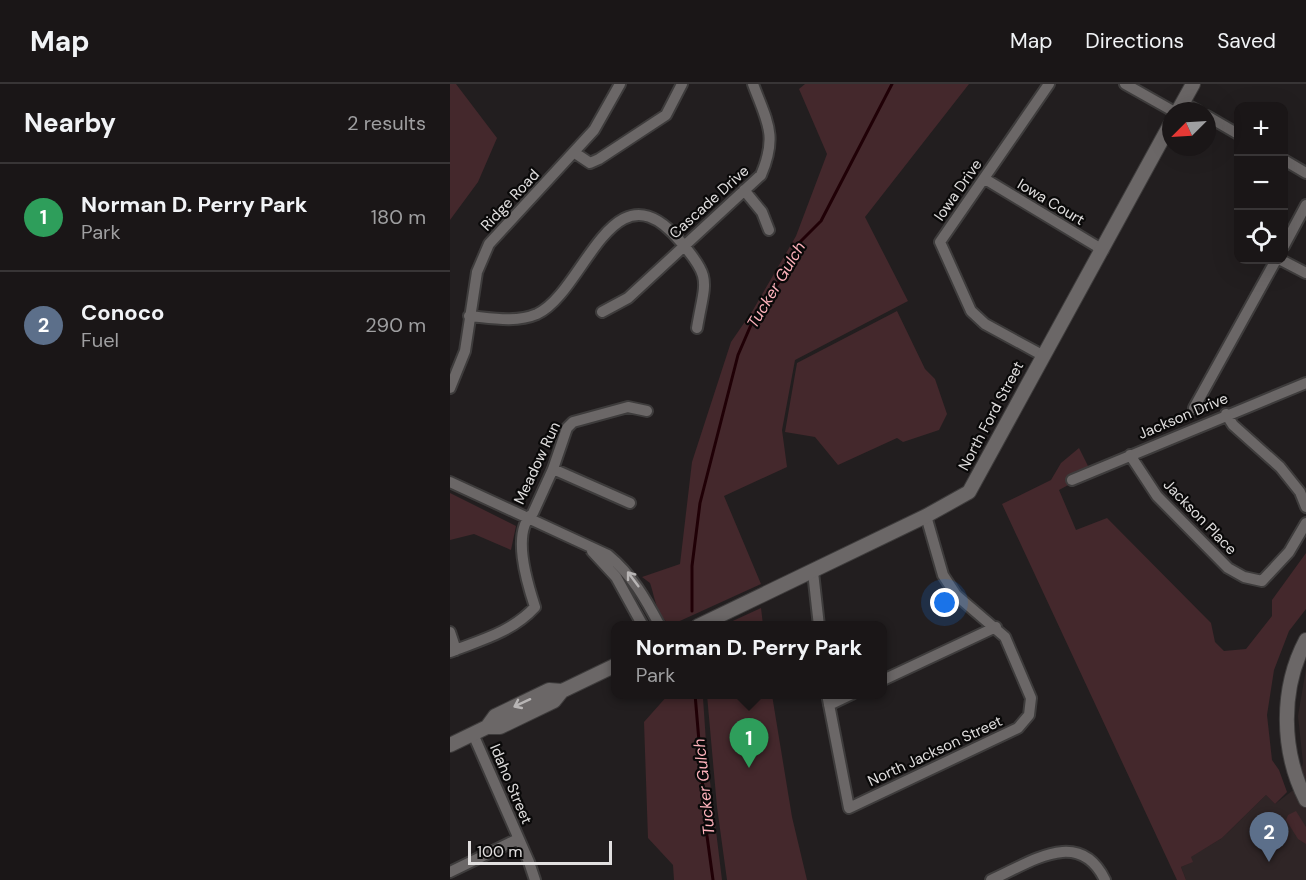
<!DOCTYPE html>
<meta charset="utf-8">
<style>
:root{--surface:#1a1617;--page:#272324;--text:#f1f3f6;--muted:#9f9fa1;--line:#383536;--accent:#1a73e8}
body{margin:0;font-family:"DM Sans",sans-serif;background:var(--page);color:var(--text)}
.controls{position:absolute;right:18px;top:18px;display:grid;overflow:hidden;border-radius:12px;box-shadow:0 6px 24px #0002}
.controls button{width:54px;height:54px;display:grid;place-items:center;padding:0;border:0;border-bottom:2px solid var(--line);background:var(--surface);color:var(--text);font:30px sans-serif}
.compass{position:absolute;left:712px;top:18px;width:54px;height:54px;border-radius:50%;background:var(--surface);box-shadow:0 6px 24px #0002;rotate:246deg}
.scale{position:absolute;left:18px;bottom:15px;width:144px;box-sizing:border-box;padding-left:6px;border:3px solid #e1dfdf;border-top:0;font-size:16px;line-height:21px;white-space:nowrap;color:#e1dfdf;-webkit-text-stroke:4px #0a0909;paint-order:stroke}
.you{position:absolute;left:495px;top:519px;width:21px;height:21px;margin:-15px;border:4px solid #fff;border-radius:50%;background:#1a73e8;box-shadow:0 0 0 9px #1a73e833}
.badge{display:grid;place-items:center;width:39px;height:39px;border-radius:50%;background:var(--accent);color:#fff;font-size:20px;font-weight:700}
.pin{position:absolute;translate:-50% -50px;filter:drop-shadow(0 2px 3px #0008)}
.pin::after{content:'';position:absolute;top:32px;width:21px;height:18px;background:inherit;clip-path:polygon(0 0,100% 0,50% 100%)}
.popup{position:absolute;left:161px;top:537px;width:276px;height:78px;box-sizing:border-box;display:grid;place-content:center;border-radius:12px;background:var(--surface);filter:drop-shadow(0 2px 4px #0005);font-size:20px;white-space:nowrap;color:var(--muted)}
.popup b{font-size:22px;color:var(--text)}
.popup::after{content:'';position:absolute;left:50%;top:100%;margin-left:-12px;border:12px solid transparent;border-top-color:var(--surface)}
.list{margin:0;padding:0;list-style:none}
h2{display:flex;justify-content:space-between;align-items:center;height:78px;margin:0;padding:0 24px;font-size:26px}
h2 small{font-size:20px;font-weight:400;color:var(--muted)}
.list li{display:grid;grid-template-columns:39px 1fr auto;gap:18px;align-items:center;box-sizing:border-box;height:108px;padding:0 24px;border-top:2px solid var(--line)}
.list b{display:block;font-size:22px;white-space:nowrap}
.list p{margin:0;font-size:20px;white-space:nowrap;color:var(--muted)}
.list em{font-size:20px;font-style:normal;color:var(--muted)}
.icon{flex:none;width:33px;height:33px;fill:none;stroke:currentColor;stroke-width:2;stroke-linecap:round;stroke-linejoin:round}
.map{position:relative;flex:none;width:856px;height:796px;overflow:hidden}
header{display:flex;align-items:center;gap:36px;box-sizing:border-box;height:84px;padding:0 30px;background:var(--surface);border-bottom:2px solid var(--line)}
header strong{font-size:28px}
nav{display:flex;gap:33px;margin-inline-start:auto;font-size:21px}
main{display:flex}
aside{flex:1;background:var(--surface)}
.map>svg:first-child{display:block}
</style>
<header>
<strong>Map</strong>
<nav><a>Map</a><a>Directions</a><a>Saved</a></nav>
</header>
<main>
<aside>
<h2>Nearby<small>2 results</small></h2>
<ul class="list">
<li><span class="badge" style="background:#2e9e5b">1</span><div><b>Norman D. Perry Park</b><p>Park</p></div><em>180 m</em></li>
<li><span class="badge" style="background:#5c6f8a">2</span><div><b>Conoco</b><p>Fuel</p></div><em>290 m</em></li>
</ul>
</aside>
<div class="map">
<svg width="856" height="796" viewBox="0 0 856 796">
<rect width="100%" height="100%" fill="#221e1f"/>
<path fill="#2f2526" d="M856 585V796H736L731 783 742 778 740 773 772 754 816 711 825 720 855 697 851 686 853 679 848 632Z"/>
<path fill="#44282c" d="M0 0H6L47 54 28 98 0 136Z
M355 0H519L415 133 458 217 345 276 332 346 337 383 274 412 311 500 221 541C206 532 205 513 200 499L192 493 230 480 242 378 281 258 303 226 346 152 377 70 349 5Z
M447 227 475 285 485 295 497 330 489 346 453 358 447 354 388 381 365 353 335 348 347 279Z
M629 364 639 384 622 399 609 406 626 446 657 434 761 539 765 558 774 567 796 565 822 532V516L856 469V525L839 547 824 586 817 631 822 676 829 686 837 708 825 720 816 711 772 754 741 773 743 778 731 783 736 796H727L552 420 601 396 611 379Z
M0 409 66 442 61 466 24 450 0 456Z
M311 524 313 541H274Z
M218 611H252L253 614 257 673 272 796H224L223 781 198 754 194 638Z
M257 611H322L342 733 357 796H277L267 723Z
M846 727 856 743V760L848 755 836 736 838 731Z"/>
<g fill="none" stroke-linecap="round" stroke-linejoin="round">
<path stroke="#200006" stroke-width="3" d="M242 527V482L250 419 288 271 307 227 338 186 347 161 371 137 442 0
M245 610 257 752 263 796"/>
<g stroke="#3e3c3c" stroke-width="14">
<path id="minor" d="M675 0 723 27
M733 19 748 27
M757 32 788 50
M125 69 140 79 149 75 216 31 232 0
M834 76 856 89
M535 95 653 166
M294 106 312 128 319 146
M834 162 856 121
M831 176 856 189
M152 228 178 214 311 91C328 51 317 38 303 0
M19 232C41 234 66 239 87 230 135 208 162 76 230 157 263 195 255 196 247 244
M592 271 535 240 521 227 490 158 599 0
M0 304 15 267 27 188 39 160 144 46 170 0
M744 324 826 176
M776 330 783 341 830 383 850 408 856 423
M680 371 707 412 778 484 794 493 812 497 839 468 856 439
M103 385 180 419
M622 396 856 299
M0 398 158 471C182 491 195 514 210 542
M142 467 166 493 193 542
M363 488 369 542
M0 548 6 566
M0 568C31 556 62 548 85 523 77 499 61 447 83 429L103 385 117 344 123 338 178 323 197 327
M433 596 546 543
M377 610 399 724 568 644 579 631 581 614 555 553 506 511 493 491 476 432
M379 621 402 610
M23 650 79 778 85 796
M0 788 68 755
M541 796C580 779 629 742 655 796"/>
</g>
<g stroke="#3e3c3c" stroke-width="16">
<path id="tertiary" d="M728 27 743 0
M248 542 476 432 519 408 721 39
M856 556C830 605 831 667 856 716
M37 643 45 632 99 606 112 607 166 581
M0 661 37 643H50L104 617 112 607"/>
</g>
<use href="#minor" stroke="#6b6767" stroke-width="10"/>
<use href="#tertiary" stroke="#6b6767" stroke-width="14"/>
</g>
<defs><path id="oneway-shaft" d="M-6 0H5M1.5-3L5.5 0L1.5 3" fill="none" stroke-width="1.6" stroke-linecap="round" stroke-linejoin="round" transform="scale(1.5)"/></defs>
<g stroke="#b8b5b5">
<use href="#oneway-shaft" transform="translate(183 495) rotate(-127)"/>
<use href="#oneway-shaft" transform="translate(72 619) rotate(155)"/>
</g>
<g text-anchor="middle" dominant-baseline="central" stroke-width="4.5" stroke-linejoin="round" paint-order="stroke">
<g font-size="15" fill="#e1dfdf" stroke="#0a0909">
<text transform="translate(508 106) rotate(-55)">Iowa Drive</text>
<text transform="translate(60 116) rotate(-47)">Ridge Road</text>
<text transform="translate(259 118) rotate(-42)">Cascade Drive</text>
<text transform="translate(601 118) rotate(31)">Iowa Court</text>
<text transform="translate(541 332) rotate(-62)">North Ford Street</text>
<text transform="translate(733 332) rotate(-23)">Jackson Drive</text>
<text transform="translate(87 379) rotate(-65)">Meadow Run</text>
<text transform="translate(750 433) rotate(46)">Jackson Place</text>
<text transform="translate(485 667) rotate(-25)">North Jackson Street</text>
<text transform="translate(61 700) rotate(67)">Idaho Street</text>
</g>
<g font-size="16" font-style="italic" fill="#feb2bb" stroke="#0a0909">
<text transform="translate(326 201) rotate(-59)">Tucker Gulch</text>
<text transform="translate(254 703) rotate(-96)">Tucker Gulch</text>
</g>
</g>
</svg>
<div class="controls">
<button>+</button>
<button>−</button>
<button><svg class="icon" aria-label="locate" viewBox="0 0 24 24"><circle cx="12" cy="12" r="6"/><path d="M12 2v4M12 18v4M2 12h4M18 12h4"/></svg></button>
</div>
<svg class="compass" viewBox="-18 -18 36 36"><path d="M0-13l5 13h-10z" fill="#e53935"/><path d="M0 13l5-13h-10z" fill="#9f9fa1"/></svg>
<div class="scale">100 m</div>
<div class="you"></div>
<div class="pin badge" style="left:299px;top:684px;background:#2e9e5b">1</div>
<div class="popup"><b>Norman D. Perry Park</b>Park</div>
<div class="pin badge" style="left:819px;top:778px;background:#5c6f8a">2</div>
</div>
</main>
